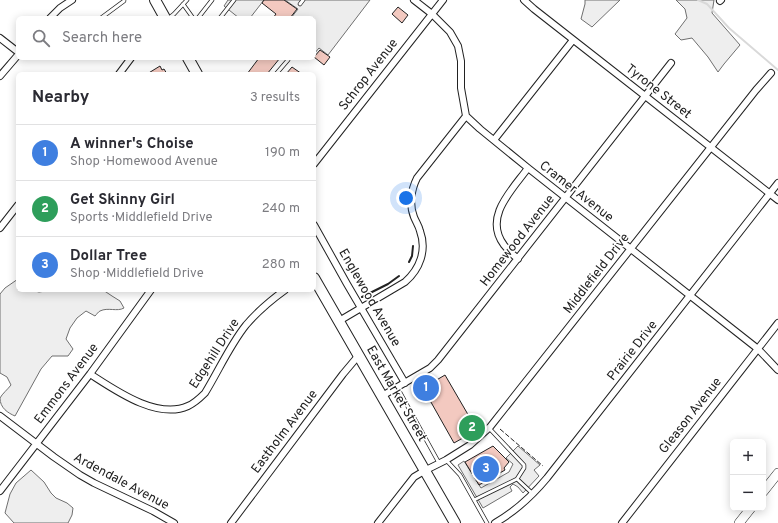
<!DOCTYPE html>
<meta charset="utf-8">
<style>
:root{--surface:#fff;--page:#f2f2f3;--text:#2b2b33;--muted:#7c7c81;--line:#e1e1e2;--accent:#111827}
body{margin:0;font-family:Overpass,sans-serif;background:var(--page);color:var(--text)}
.controls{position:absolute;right:12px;bottom:12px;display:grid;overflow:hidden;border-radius:6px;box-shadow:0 2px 10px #0003}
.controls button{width:36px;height:36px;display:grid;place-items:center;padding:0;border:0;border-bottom:1px solid var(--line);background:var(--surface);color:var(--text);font:20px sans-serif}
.you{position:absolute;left:406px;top:198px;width:14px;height:14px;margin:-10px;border:3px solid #fff;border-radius:50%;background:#1a73e8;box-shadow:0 0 0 6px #1a73e833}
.badge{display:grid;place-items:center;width:26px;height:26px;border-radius:50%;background:var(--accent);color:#fff;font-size:13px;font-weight:700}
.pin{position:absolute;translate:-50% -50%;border:2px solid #fff;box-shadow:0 1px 4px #0006}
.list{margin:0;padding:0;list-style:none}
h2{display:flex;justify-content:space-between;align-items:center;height:52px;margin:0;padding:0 16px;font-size:17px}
h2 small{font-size:13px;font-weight:400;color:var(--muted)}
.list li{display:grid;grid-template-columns:26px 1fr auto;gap:12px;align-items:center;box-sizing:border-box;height:56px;padding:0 16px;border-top:1px solid var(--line)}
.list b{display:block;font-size:15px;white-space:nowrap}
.list p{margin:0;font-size:13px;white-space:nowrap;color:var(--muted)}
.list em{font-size:13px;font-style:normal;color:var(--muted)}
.icon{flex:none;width:22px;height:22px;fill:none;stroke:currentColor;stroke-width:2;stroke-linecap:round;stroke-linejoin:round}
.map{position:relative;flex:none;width:778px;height:523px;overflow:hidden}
.search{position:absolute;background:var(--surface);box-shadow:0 2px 10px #0003;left:16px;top:16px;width:300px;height:44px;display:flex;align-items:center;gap:10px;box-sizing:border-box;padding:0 14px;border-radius:6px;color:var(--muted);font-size:15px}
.panel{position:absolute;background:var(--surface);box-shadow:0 2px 10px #0003;left:16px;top:72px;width:300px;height:220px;border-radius:6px}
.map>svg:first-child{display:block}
</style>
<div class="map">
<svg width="778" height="523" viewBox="0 0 778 523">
<rect width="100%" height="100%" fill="#fff"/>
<path fill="#eee" stroke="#6f6f6f" d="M585 0H620L592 27 581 19 585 4Z
M676 0H714L712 13 740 45 724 64 718 72 708 57 692 38 681 40 675 34 687 18 685 9Z
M18 279V290H31L39 292 52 290H103L112 296 120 301 124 308C117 312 108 307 100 311 98 312 97 314 95 316L86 311 77 318 70 328 66 339 73 349 68 356H52L41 369 15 416C8 413 0 408 0 398 2 394 8 389 11 385L7 377 0 373V294L5 288Z
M31 470 44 482 51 493 56 498 67 503 73 508 72 515 68 523H14L5 513 10 494 16 483Z"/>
<path fill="#ededed" stroke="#6f6f6f" d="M228 0H264L250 18H239L224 6Z
M285 0H370L328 55 319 48 314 54V18H291L298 9Z
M518 446 540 465 534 470 539 476 523 493 518 487 513 484 510 487 512 491 483 508 458 465 464 461 481 488 509 472 513 464 506 458Z"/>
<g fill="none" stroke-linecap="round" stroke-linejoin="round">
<path stroke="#d9d9d9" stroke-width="2" d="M698 0 707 4 729 28 778 70"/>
</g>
<path fill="#f3c9c0" stroke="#222" d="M264 0H284L297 9 290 18H273L276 14 262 3Z
M398 7 408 15 402 23 392 14Z
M320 50 330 57 324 65 314 57Z
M259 58H280L267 74H247Z
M160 66 162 70 164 69 167 74H147Z
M292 67 302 74H286Z
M445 375 477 430 454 443 423 388Z
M493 446 509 462 504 468 505 470 479 485 465 462Z"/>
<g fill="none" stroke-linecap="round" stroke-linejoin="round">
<g stroke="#222" stroke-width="4.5">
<path id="lane" d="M183 4 193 18
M300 4 303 0
M101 18 124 1V0
M169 18 174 14 187 0
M198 18 212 0
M220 18 234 0
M276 74 288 60
M397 387 439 463
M489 428 524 465V468L517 479
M446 460 460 475 487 523
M474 500 517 479 533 494"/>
</g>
<g stroke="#222" stroke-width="8">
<path id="street" d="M414 0 432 14 450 32 458 46 461 61V88L466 116 480 129 528 168 758 349 778 370
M524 0 534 9 778 200
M720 1 721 0
M50 18 60 8 72 0
M0 38 18 52
M119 74 131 58
M0 76 18 55
M494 140 573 40
M314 164 443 0
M314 225 347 284 405 383
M0 228 18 205
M518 259C513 255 508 250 504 245 483 217 512 190 528 168
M339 321 405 282C420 269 427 250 420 231 419 226 416 222 414 217 409 205 411 190 417 178L466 116
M90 374C115 390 157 420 188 406 195 403 200 398 205 393 219 370 230 345 246 325 258 311 271 300 285 290
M382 396 430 368 438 360 671 63
M0 416 54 457 80 475 94 483 153 511 174 523
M0 491 90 374 151 290
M231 523 343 374 359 355
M378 523 414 477 424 471 446 460 470 445 490 427 756 90 771 73
M495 523C516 511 532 496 547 478L778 183
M622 523 778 323"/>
</g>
<g stroke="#222" stroke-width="10">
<path id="secondary" d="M763 492 778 473
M739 523 751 508"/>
</g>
<g stroke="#222" stroke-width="12">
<path id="primary" d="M155 0 165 18
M188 58 197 74
M314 278 455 523"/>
</g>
<use href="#lane" stroke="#fff" stroke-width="3"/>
<use href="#street" stroke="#fff" stroke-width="6"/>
<use href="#secondary" stroke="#fff" stroke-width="9"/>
<use href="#primary" stroke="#fff" stroke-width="10"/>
<path stroke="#222" stroke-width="1" stroke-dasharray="5 2" stroke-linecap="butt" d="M500 429 543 466"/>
<path stroke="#222" stroke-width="2" d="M409 262 412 256 413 246
M362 297 388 284 399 276"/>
</g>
<g text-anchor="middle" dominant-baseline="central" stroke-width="3" stroke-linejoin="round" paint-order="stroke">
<g font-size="13" fill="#222" stroke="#fff">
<text transform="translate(369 75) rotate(-52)">Schrop Avenue</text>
<text transform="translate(658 92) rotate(38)">Tyrone Street</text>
<text transform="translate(576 192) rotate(38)">Cramer Avenue</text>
<text transform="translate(518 241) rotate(-52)">Homewood Avenue</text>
<text transform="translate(597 274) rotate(-52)">Middlefield Drive</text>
<text transform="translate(369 298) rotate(60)">Englewood Avenue</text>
<text transform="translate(633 351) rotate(-52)">Prairie Drive</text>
<text transform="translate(215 354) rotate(-57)">Edgehill Drive</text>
<text transform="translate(67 384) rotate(-53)">Emmons Avenue</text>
<text transform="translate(396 394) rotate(60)">East Market Street</text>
<text transform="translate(691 416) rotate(-52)">Gleason Avenue</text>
<text transform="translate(285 432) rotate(-53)">Eastholm Avenue</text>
<text transform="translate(121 482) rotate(28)">Ardendale Avenue</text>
</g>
</g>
</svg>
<div class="controls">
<button>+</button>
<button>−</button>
</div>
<div class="you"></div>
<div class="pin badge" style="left:426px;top:388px;background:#3f7fe0">1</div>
<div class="pin badge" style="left:472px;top:428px;background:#2e9e5b">2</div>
<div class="pin badge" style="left:486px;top:469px;background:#3f7fe0">3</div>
<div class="search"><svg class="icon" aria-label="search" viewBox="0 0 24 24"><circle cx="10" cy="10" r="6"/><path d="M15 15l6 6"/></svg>Search here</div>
<section class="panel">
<h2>Nearby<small>3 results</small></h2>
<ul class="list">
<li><span class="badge" style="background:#3f7fe0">1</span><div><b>A winner's Choise</b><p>Shop · Homewood Avenue</p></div><em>190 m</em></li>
<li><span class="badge" style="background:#2e9e5b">2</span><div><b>Get Skinny Girl</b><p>Sports · Middlefield Drive</p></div><em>240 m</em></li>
<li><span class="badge" style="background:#3f7fe0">3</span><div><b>Dollar Tree</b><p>Shop · Middlefield Drive</p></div><em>280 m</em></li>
</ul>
</section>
</div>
